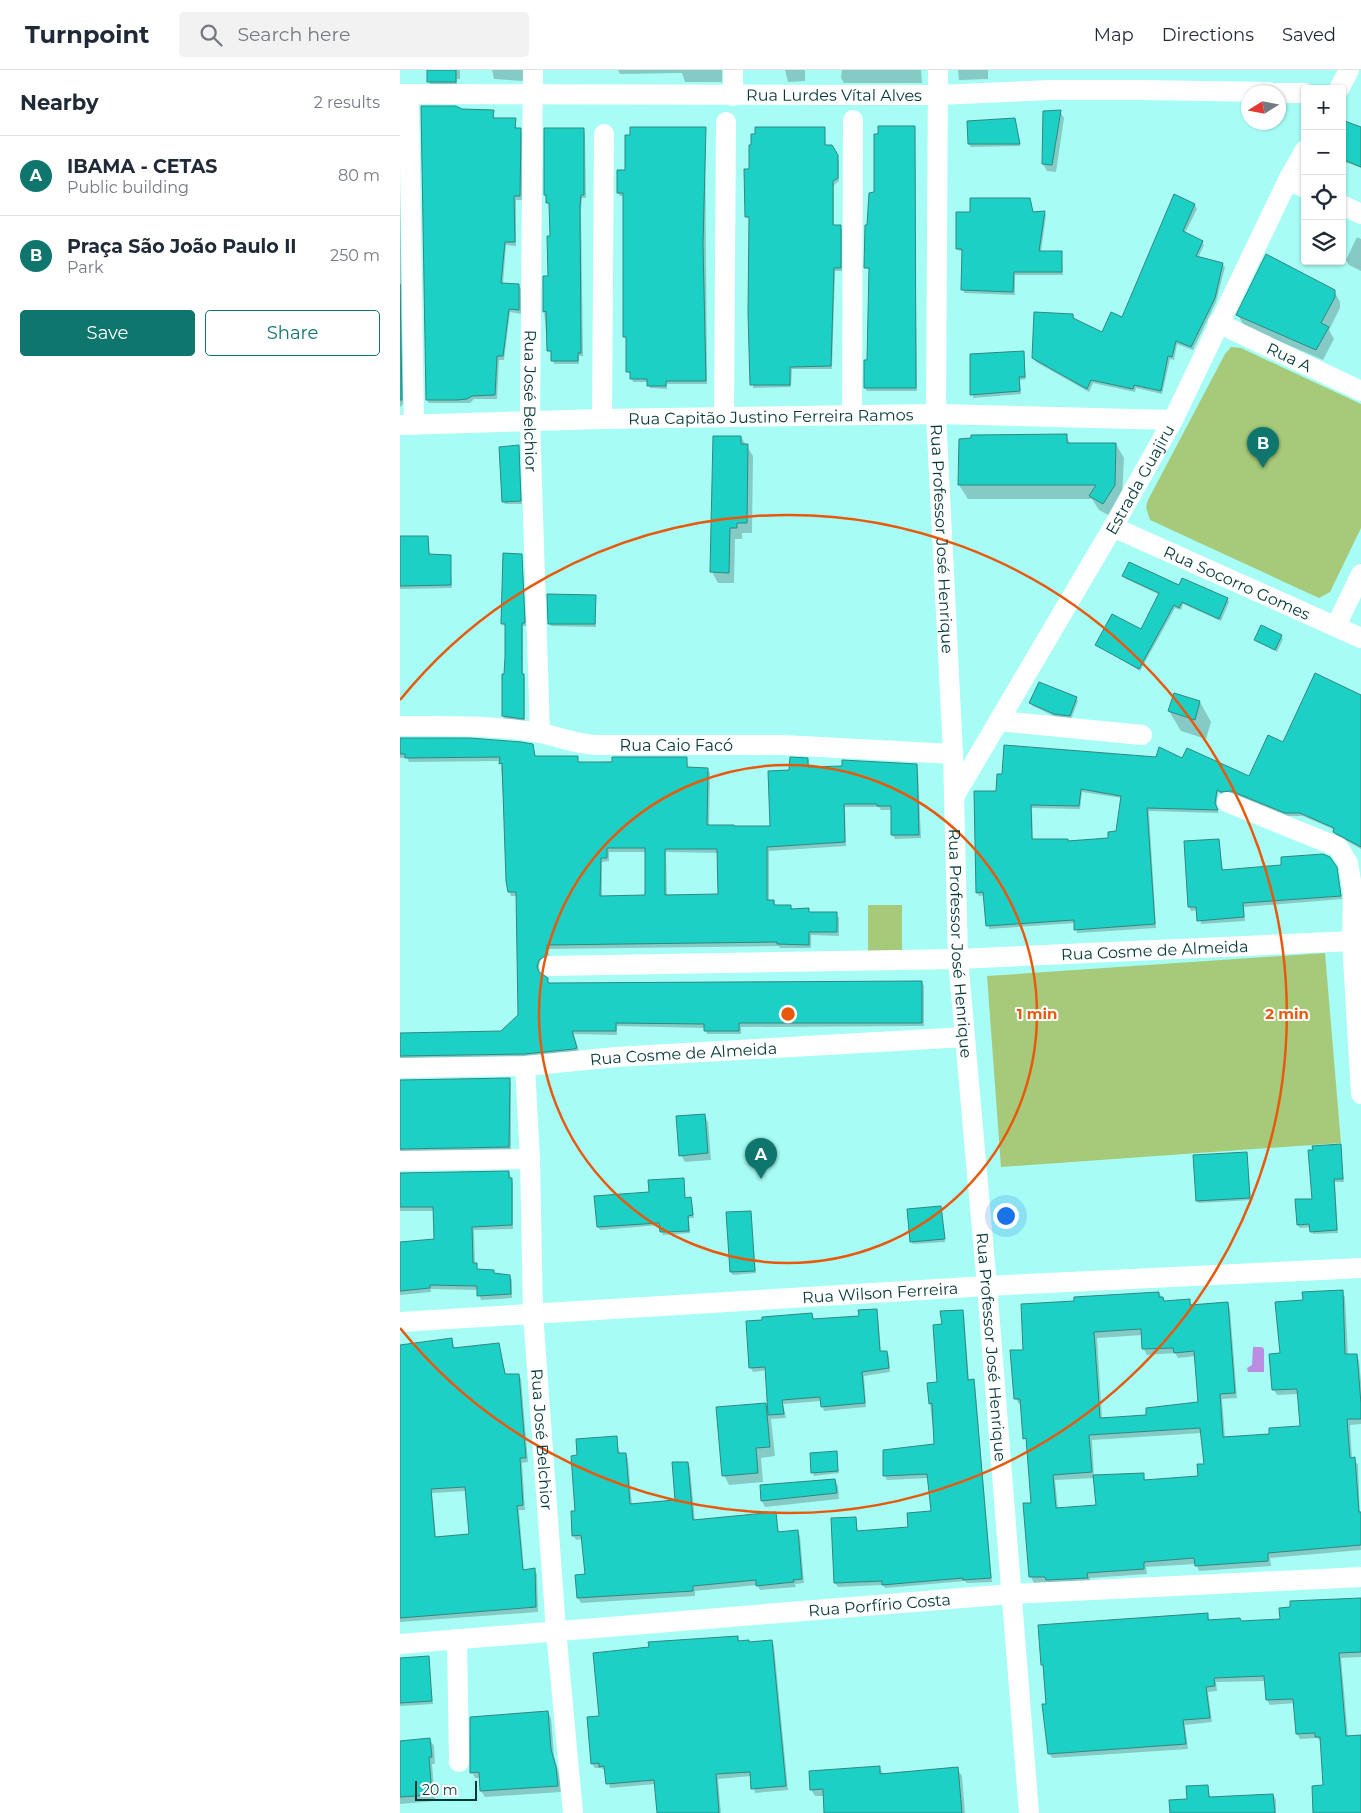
<!DOCTYPE html>
<meta charset="utf-8">
<style>
:root{--surface:#fff;--page:#f2f2f3;--text:#1f2937;--muted:#747a83;--line:#e0e1e3;--accent:#0f766e}
body{margin:0;font-family:Montserrat,sans-serif;background:var(--page);color:var(--text)}
.controls{position:absolute;right:15px;top:15px;display:grid;overflow:hidden;border-radius:5px;box-shadow:0 1px 4px #0004}
.controls button{width:45px;height:45px;display:grid;place-items:center;padding:0;border:0;border-bottom:1px solid var(--line);background:var(--surface);color:var(--text);font:25px sans-serif}
.compass{position:absolute;left:841px;top:15px;width:45px;height:45px;border-radius:50%;background:var(--surface);box-shadow:0 1px 4px #0004;rotate:259deg}
.scale{position:absolute;left:15px;bottom:12px;width:62px;box-sizing:border-box;padding-left:5px;border:2px solid #043936;border-top:0;font-size:14px;line-height:18px;white-space:nowrap;color:#043936;-webkit-text-stroke:4px #fff;paint-order:stroke}
.you{position:absolute;left:605px;top:1145px;width:18px;height:18px;margin:-12px;border:4px solid #fff;border-radius:50%;background:#1a73e8;box-shadow:0 0 0 8px #1a73e833}
.badge{display:grid;place-items:center;width:32px;height:32px;border-radius:50%;background:var(--accent);color:#fff;font-size:16px;font-weight:700}
.pin{position:absolute;translate:-50% -41px;filter:drop-shadow(0 1px 2px #0008)}
.pin::after{content:'';position:absolute;top:26px;width:18px;height:15px;background:inherit;clip-path:polygon(0 0,100% 0,50% 100%)}
.list{margin:0;padding:0;list-style:none}
h2{display:flex;justify-content:space-between;align-items:center;height:65px;margin:0;padding:0 20px;font-size:21px}
h2 small{font-size:16px;font-weight:400;color:var(--muted)}
.list li{display:grid;grid-template-columns:32px 1fr auto;gap:15px;align-items:center;box-sizing:border-box;height:80px;padding:0 20px;border-top:1px solid var(--line)}
.list b{display:block;font-size:19px;white-space:nowrap}
.list p{margin:0;font-size:16px;white-space:nowrap;color:var(--muted)}
.list em{font-size:16px;font-style:normal;color:var(--muted)}
.actions{display:flex;gap:10px;padding:15px 20px}
.actions a{flex:1;padding:11px 0;border:1px solid var(--accent);border-radius:5px;text-align:center;font-size:18px;color:var(--accent)}
.actions .main{background:var(--accent);color:#fff}
.icon{flex:none;width:28px;height:28px;fill:none;stroke:currentColor;stroke-width:2;stroke-linecap:round;stroke-linejoin:round}
.map{position:relative;flex:none;width:961px;height:1743px;overflow:hidden}
header{display:flex;align-items:center;gap:30px;box-sizing:border-box;height:70px;padding:0 25px;background:var(--surface);border-bottom:1px solid var(--line)}
header strong{font-size:24px}
nav{display:flex;gap:28px;margin-inline-start:auto;font-size:18px}
.search{width:350px;height:45px;background:var(--page);display:flex;align-items:center;gap:12px;box-sizing:border-box;padding:0 18px;border-radius:5px;color:var(--muted);font-size:19px}
main{display:flex}
aside{flex:1;background:var(--surface)}
.map>svg:first-child{display:block}
</style>
<header>
<strong>Turnpoint</strong>
<div class="search"><svg class="icon" aria-label="search" viewBox="0 0 24 24"><circle cx="10" cy="10" r="6"/><path d="M15 15l6 6"/></svg>Search here</div>
<nav><a>Map</a><a>Directions</a><a>Saved</a></nav>
</header>
<main>
<aside>
<h2>Nearby<small>2 results</small></h2>
<ul class="list">
<li><span class="badge">A</span><div><b>IBAMA - CETAS</b><p>Public building</p></div><em>80 m</em></li>
<li><span class="badge">B</span><div><b>Praça São João Paulo II</b><p>Park</p></div><em>250 m</em></li>
</ul>
<div class="actions"><a class="main">Save</a><a>Share</a></div>
</aside>
<div class="map">
<svg width="961" height="1743" viewBox="0 0 961 1743">
<rect width="100%" height="100%" fill="#a7fdf5"/>
<path fill="#a7ca7a" d="M831 277 841 278 961 334V458L930 522 919 528 750 450 746 437 748 430 825 284Z
M468 835H502V882H468Z
M925 883 941 1073 601 1097 587 906Z"/>
<path fill="#bb8de3" d="M853 1277H862L864 1279V1302H848L847 1298 852 1295Z"/>
<path fill="#0003" fill-rule="evenodd" d="M28 0H60V9H57V15H30Z
M92 0H123V11L94 9Z
M218 0H322V12H285L282 3 220 4Z
M385 0H405V11L388 12Z
M442 0H521L522 13H444L441 8Z
M558 0H588V9L559 10Z
M62 40 93 42 95 49H115L117 60H120L122 63V130H116V176L106 175 103 214 119 215 121 219V244L110 242 104 290H99L97 329H74L70 333H29L27 330Z
M660 42 664 48 656 102 647 101 643 94Z
M616 53 620 76 571 77 569 74Z
M424 58 426 76H431L439 90V111L434 115V156H440L442 159V201H435L432 299H392L391 317 353 318 351 149 346 147 350 100Z
M514 58 517 321H467L465 318 468 291 470 200 466 197 468 156 475 124Z
M183 59 185 63 186 128H182L181 140 183 286H179V294H154L152 284 148 280 144 241 151 167 150 136 145 125Z
M305 59 307 314H267V319L250 318 248 312H233L231 304 228 301V270L224 266V126H220L218 123 227 101Z
M942 59H961V98L942 91Z
M0 112 3 334 0 337Z
M774 126 795 135 797 139 785 163 802 172 804 175 798 188 822 194 825 197 816 232 793 280 777 274 774 290 770 289 762 324 736 318 735 322 693 313 689 322 636 292 634 288 673 245 675 250 703 263 723 249Z
M630 129 633 144 645 143 646 145 641 182H661L663 205H615V225L564 223 563 181H559L558 178Z
M957 167 961 169V201L949 195 946 190Z
M934 221 940 232V238L929 260 934 269 923 290 844 256 838 245Z
M623 282 626 309 620 310 621 324 573 328 571 285Z
M666 365 671 375 716 374 724 388 722 429 712 447 699 440 692 429H568L559 415Z
M341 367 353 386 352 463H342V469H335L334 513H318L312 502Z
M118 376 122 434H105L103 431Z
M0 467H28L30 486H50L52 518 0 519Z
M122 485 126 556H123V605L125 608V651L105 649 103 646 106 557 103 554Z
M724 506 780 516 783 510 828 529 829 532 821 551 783 534 781 540 775 538 740 601 697 575 741 561 760 525 726 509Z
M195 526 196 557 151 556 150 553Z
M881 566 883 569 877 582 855 569Z
M961 626V779L936 765 935 760 903 746H887L834 724 823 725 818 722 816 738 819 743 749 741 756 858 677 863 675 853 589 859 585 825 579 826 577 822 597 722 783 690 849 708 884 673ZM682 722 722 728 717 762 710 769 668 772 633 771 632 738 680 739Z
M676 628 678 631 671 649 656 647 633 636 631 633Z
M800 632 811 652 806 669 781 661 769 641Z
M0 670 132 675 136 687H177L179 693 286 688 289 699H307L310 703 309 756 334 758H371L391 701 408 689 410 698 516 695 518 699 521 768 495 769 492 765V740H481L479 737H445L446 776 369 781V831H374L376 836H390L393 840H408L410 844H436L439 848V866L411 865V878H380L379 876 148 879 149 889 141 894 139 902 149 914 522 912 524 916V956L341 957V964H307L305 958 217 956V965L174 964 179 982 127 988 0 991V964L102 962 119 946 118 826H111L109 821 101 695 109 694 101 692V694V691L9 692 7 688H0ZM209 782H247L246 826 202 827V792L209 791ZM266 782 319 783V825L267 826Z
M819 770 823 801 883 796 929 788 938 802 942 829 844 837 845 851 801 854 798 840 791 841 789 837 785 772Z
M109 1009 111 1013V1081L0 1084V1011Z
M304 1045 308 1052 311 1090 285 1092 281 1085Z
M940 1075 944 1112H935L938 1163 913 1164 911 1157 900 1158 898 1155Z
M847 1084 851 1130 799 1133 797 1130Z
M109 1102 113 1113V1159L74 1160 75 1194 78 1201H93L95 1204 110 1206 112 1210V1228L81 1230 78 1220 31 1219V1222L0 1225V1173L36 1170 34 1141H0V1104Z
M283 1109 286 1129H291L292 1132 294 1148H289L290 1163 263 1165 260 1155 200 1160 198 1157 250 1124Z
M541 1138 545 1172 513 1174 511 1171Z
M350 1142 356 1203 333 1205 331 1202Z
M942 1221 945 1227 948 1286 956 1285 959 1290 961 1312V1354L950 1355 952 1389 958 1394 961 1480 870 1488 871 1496 799 1501 796 1494 746 1497 747 1504 690 1508V1514L650 1516 648 1512 634 1513 631 1507 625 1434H632L628 1374 625 1368 622 1334H619L616 1329 624 1281 676 1232 759 1223 765 1232 789 1230 792 1236 827 1233 830 1239 837 1328 822 1329 825 1368 870 1366 901 1357 899 1324 877 1325 874 1320 881 1284 904 1231ZM743 1265 744 1279 747 1285 775 1283 778 1288 796 1286 800 1333 748 1346 702 1349 697 1268ZM802 1363 806 1395 800 1407 746 1411 743 1404 694 1407 692 1370ZM695 1408 697 1436 658 1439 655 1410Z
M476 1241 478 1245 481 1282H487L489 1286 490 1302 464 1306 466 1337 424 1341 421 1331 383 1334 386 1348 371 1349 375 1386 361 1388 363 1412 329 1415 324 1405 365 1334 369 1341 367 1300 353 1302 351 1298 412 1245 414 1250 460 1247Z
M562 1241 564 1245 569 1311H573L575 1314 592 1512 567 1513 565 1511 485 1518 483 1515 438 1517 435 1513 455 1448 458 1462 510 1458 532 1442 529 1408 487 1410 485 1406 484 1381 535 1375 530 1334 538 1313 543 1255Z
M52 1270 55 1279 98 1275 106 1305H119L121 1309 128 1392 122 1393 125 1440H119L124 1501 134 1500 137 1504 138 1542 0 1552V1275ZM67 1421 70 1465 36 1468 32 1423Z
M216 1367 220 1384H226L228 1389 232 1435 277 1431 288 1393 290 1398 295 1451 375 1444 379 1463 397 1461 400 1466 404 1513 395 1514 396 1517 360 1520 357 1515 295 1521V1526L181 1533 178 1528 176 1506 186 1505 182 1469 176 1470 173 1465 178 1387Z
M436 1382 439 1403 414 1406 413 1403Z
M435 1410 438 1416 439 1429 365 1437 362 1431 361 1416Z
M961 1529V1587L941 1588 948 1667 961 1666V1743H914L924 1716 922 1672 917 1668 900 1669 897 1664 895 1633 870 1635 867 1630 866 1611 816 1612 817 1621 808 1622 812 1652 785 1655 788 1679 652 1688 649 1683 645 1599 642 1595 639 1556 807 1544 810 1551H881Z
M337 1567 340 1572 350 1573 372 1571 374 1576 388 1720 355 1723 351 1706 318 1709 321 1743H258L255 1714 210 1718 206 1701 201 1698H195L192 1694 201 1647Z
M28 1588 33 1634 0 1636V1590Z
M148 1642 151 1648 154 1686 159 1704 161 1722 85 1727 81 1721 80 1708H75L72 1702Z
M30 1670 34 1676 35 1694H32L35 1731 0 1734V1672Z
M479 1697 484 1705 557 1699 562 1706 565 1743H426L424 1726H415L411 1719Z
M807 1716 811 1729 873 1725 876 1730V1743H789Z"/>
<path fill="#1dd0c5" stroke="#2f8881" fill-rule="evenodd" d="M27 0H56V12H27Z
M21 36H56L62 39 94 40 93 48H116L115 58H121L120 126H114L115 172H105L101 213 119 214V240L109 239 103 286H97L95 325 72 326 67 329 57 330H26Z
M661 40 652 95 642 94 643 41Z
M615 48 620 74H568L567 51Z
M942 50 961 57V97L942 89Z
M478 56H515L516 318H464V290H467L469 198H464L465 155H467L469 123 474 122V64H478Z
M230 57H306L303 174 306 311H266V316H247V309H230V302H226V267H223V123H217V100H225V65H230Z
M355 57H425V75H432L438 85V108L433 111V155H441V198H434L431 296 390 297V315H350L348 243 349 147H345L344 99H349V75H351V64H355Z
M144 58H184V125H181L180 136 181 283H178V291H151V281H147L146 241 143 242V206H148L147 166H150L149 133H146V125H144Z
M774 124 795 134 783 161 803 171 796 186 823 193 815 228 791 277 776 271 772 287 768 286 761 321 734 315 733 319 691 310 687 319 632 288 634 242 673 244V248L702 262 711 242 722 247Z
M570 128H630L633 142 645 141 639 181H662V202H614L613 222 561 220 562 179H556V142H570Z
M866 184 935 220V227L921 253 929 257 916 280 836 245Z
M0 214 2 330H0Z
M624 281 625 307H619L620 321 570 325V284Z
M667 364V373H716L715 415 703 434 689 426 696 415H558L559 369 571 368V365Z
M313 366H341V374H348L347 453H337V458H330L329 503 310 502Z
M119 375 121 431 102 432 99 377Z
M0 466H28L29 484 51 485V515L0 516Z
M103 483 122 484 125 553H122V604H124V649L102 646V604H104L105 587V554H101Z
M729 492 779 515 782 508 828 528 819 549 782 532 779 538 774 535 739 599 695 575 712 544 741 559 759 523 722 506Z
M147 524 196 525 195 554H148Z
M861 555 882 565 875 580 854 570Z
M915 603 961 625V777L933 762 934 758 900 743H885L831 721 821 722 817 720 815 733 818 740 747 738 755 854 674 860V850L586 856 583 822 576 823 574 721H596L597 704H602L604 675 756 687 759 677 782 688 787 678 849 706 868 665 883 672ZM681 719 721 726 716 761 708 762V768L668 771V769H632L631 735 679 736Z
M639 612 677 627 670 646 654 644 629 633Z
M774 623 800 631 795 650 768 641Z
M0 668H70L121 672 133 674 135 686H178V692H212V687H287V697L308 698 307 755H334V756H370L368 701 389 700 390 687 408 688V697L442 696V690L517 694 519 765H491V736H477V734H444L445 772 367 777V830H374V835H391V839L409 838V842H437V862H409V875L377 874V872L147 875V885L139 890 137 897 139 902 148 908V913L522 911V953H339V961H304V954L216 953V961H172L177 978 174 979 124 984 0 986V963L101 961 118 945 116 822H108L106 811 102 693 99 694 100 687 5 688V684H0ZM207 778H245V825L200 826 201 788H207ZM265 779H317L318 824 265 825Z
M819 769 822 800 881 795V787L923 784 930 787 937 797 941 826 843 833 844 847 797 851 796 837H788L784 771Z
M110 1008 109 1077 0 1079V1010Z
M305 1044 308 1083 279 1086 276 1046Z
M941 1074 943 1109H934L937 1160 910 1162 909 1154 897 1155 895 1129H912L908 1080H913L912 1076Z
M847 1082 850 1128 796 1131 793 1085Z
M109 1101V1108H112V1155L72 1157 73 1193H77V1199L94 1200V1203L110 1205 111 1224 77 1226V1216L30 1215V1218L0 1221V1172L34 1169 33 1137H0V1103Z
M284 1108 285 1128 291 1127 293 1145 288 1146 289 1161 260 1162 259 1153 197 1157 194 1126 249 1122 248 1110Z
M541 1136 545 1169 510 1172 507 1139Z
M351 1141 355 1201 330 1202 326 1142Z
M943 1220 945 1284H957L961 1334V1349H947L950 1388 955 1387 959 1442H961V1475L868 1483V1491L795 1496 794 1488 744 1492V1499L687 1503 688 1508 646 1510 645 1507H629L623 1433H631L626 1368 623 1369 620 1329H614L610 1280H623L621 1234 674 1231V1227L759 1222V1227H763L764 1231 790 1229V1235L828 1232 835 1323 820 1324 823 1367 869 1364V1358L900 1356 897 1319 872 1320 869 1284 880 1283 875 1232 903 1230 902 1222ZM741 1259 742 1279 773 1278 774 1283 794 1281 798 1332 746 1338V1345L700 1348 694 1262ZM800 1358 804 1394H797L798 1406 744 1410V1403L693 1405 696 1435 656 1438 653 1405 692 1402 689 1365Z
M477 1239 480 1281H487L489 1298 462 1302 465 1333 421 1337 420 1327 382 1330 384 1344 368 1345 365 1297 349 1298 346 1251 362 1250V1247L412 1243 413 1249 459 1246 458 1240Z
M563 1240 568 1310 574 1309 591 1508 563 1510V1508L482 1515V1511L434 1513 431 1448 456 1447 457 1461 508 1457 507 1443 531 1441 527 1404 483 1406V1380L534 1374 532 1333 529 1334 527 1313 537 1312 533 1255 542 1254 540 1241Z
M52 1268 53 1278 99 1273 105 1304H119L126 1388H120L123 1435 117 1436 123 1500 135 1498 136 1537 0 1548V1275ZM65 1417 69 1464 35 1467 31 1419Z
M366 1333 370 1377 356 1378 358 1403 322 1406 316 1337Z
M217 1366 218 1383H226L230 1434 275 1430 272 1392H288L293 1450 376 1442 378 1462 398 1460 402 1509 393 1510 394 1512 356 1516V1510L293 1516V1521L177 1528 175 1505 185 1504 181 1465 172 1466 171 1441H175L171 1386 177 1385 176 1369Z
M437 1381 438 1401 411 1403 410 1383Z
M435 1409 437 1423 361 1431 360 1415Z
M961 1528V1582L939 1583 946 1666 961 1665V1743H913L912 1716 923 1715 920 1667H915V1663L896 1664 893 1629 866 1630 864 1606 814 1608 815 1616 806 1617 810 1648 783 1650 786 1674 648 1684 642 1634H646L643 1595H641L638 1555 808 1543V1550L840 1548 841 1551 880 1549 879 1538 890 1537V1531Z
M338 1566V1571L349 1570V1572L372 1570 386 1716 351 1719 350 1702 316 1704 319 1743H257L254 1710 206 1714 204 1696 199 1697V1693L191 1694 187 1647 199 1646 193 1583 249 1577 248 1572Z
M29 1586 32 1631 0 1633V1588Z
M148 1641 151 1679 156 1697 158 1716 80 1721 79 1702 70 1703V1647Z
M30 1668 32 1687H29L32 1725 0 1727V1671Z
M480 1696V1704L558 1697 562 1743H424L423 1719 410 1720 409 1701Z
M808 1715 809 1727 873 1724 875 1743H770L769 1730 787 1729 786 1716Z"/>
<g fill="none" stroke-linecap="round" stroke-linejoin="round">
<g stroke="#fff" stroke-width="20">
<path id="s1" d="M133 0 130 351 140 663"/>
<path d="M333 0V26"/>
<path id="s2" d="M538 0 536 344 553 684 558 889 587 1216 629 1743"/>
<path d="M939 19 949 0"/>
<path d="M878 23H905"/>
<path id="s3" d="M0 24 538 25 650 20H743L869 22"/>
<path d="M9 24 14 355"/>
<path d="M888 110 905 118"/>
<path d="M942 135 961 144"/>
<path id="s4" d="M818 253 961 321"/>
<path d="M452 345 453 50"/>
<path d="M324 347 326 52"/>
<path d="M202 349 204 64"/>
<path id="s5" d="M0 355 202 349 536 344 773 350"/>
<path id="s6" d="M713 457 961 568"/>
<path d="M936 556 961 504"/>
<path d="M599 651 742 665"/>
<path id="s7" d="M0 656C46 656 94 655 140 663 160 667 175 674 196 675H383L553 684"/>
<path id="s8" d="M554 727 713 457 773 350 888 110 905 80"/>
<path d="M827 732 938 777 948 793 953 823 952 871 961 1024"/>
<path id="s9" d="M149 896 558 889 952 871"/>
<path id="s10" d="M125 996 130 1089 133 1243 156 1560 173 1743"/>
<path id="s11" d="M0 998 125 996 216 987 565 967"/>
<path d="M0 1091 130 1089"/>
<path id="s12" d="M0 1252 587 1216 961 1198"/>
<path d="M57 1569 59 1692"/>
<path id="s13" d="M0 1574 611 1524 961 1507"/>
</g>
</g>
<g fill="none" stroke="#e8590c" stroke-width="2.5">
<circle cx="388" cy="944" r="249"/>
<path d="M0 630A499 499 0 1 1 0 1258"/>
</g>
<g text-anchor="middle" dominant-baseline="central" stroke-width="4" stroke-linejoin="round" paint-order="stroke">
<g font-size="16" fill="#043936" stroke="#fff">
<text stroke="none"><textPath href="#s3" startOffset="434">Rua Lurdes Vítal Alves</textPath></text>
<text stroke="none"><textPath href="#s4" startOffset="79">Rua A</textPath></text>
<text stroke="none"><textPath href="#s1" startOffset="331">Rua José Belchior</textPath></text>
<text stroke="none"><textPath href="#s5" startOffset="371">Rua Capitão Justino Ferreira Ramos</textPath></text>
<text stroke="none"><textPath href="#s8" startOffset="368">Estrada Guajiru</textPath></text>
<text stroke="none"><textPath href="#s2" startOffset="469">Rua Professor José Henrique</textPath></text>
<text stroke="none"><textPath href="#s6" startOffset="136">Rua Socorro Gomes</textPath></text>
<text stroke="none"><textPath href="#s7" startOffset="278">Rua Caio Facó</textPath></text>
<text stroke="none"><textPath href="#s2" startOffset="874">Rua Professor José Henrique</textPath></text>
<text stroke="none"><textPath href="#s9" startOffset="606">Rua Cosme de Almeida</textPath></text>
<text stroke="none"><textPath href="#s11" startOffset="284">Rua Cosme de Almeida</textPath></text>
<text stroke="none"><textPath href="#s12" startOffset="481">Rua Wilson Ferreira</textPath></text>
<text stroke="none"><textPath href="#s2" startOffset="1279">Rua Professor José Henrique</textPath></text>
<text stroke="none"><textPath href="#s10" startOffset="374">Rua José Belchior</textPath></text>
<text stroke="none"><textPath href="#s13" startOffset="481">Rua Porfírio Costa</textPath></text>
</g>
</g>
<circle cx="388" cy="944" r="8" fill="#e8590c" stroke="#fff" stroke-width="2.5"/>
<g font-size="15" text-anchor="middle" font-weight="bold" fill="#e8590c" stroke="#fff" stroke-width="4" stroke-linejoin="round" paint-order="stroke">
<text x="637" y="949">1 min</text>
<text x="887" y="949">2 min</text>
</g>
</svg>
<div class="controls">
<button>+</button>
<button>−</button>
<button><svg class="icon" aria-label="locate" viewBox="0 0 24 24"><circle cx="12" cy="12" r="6"/><path d="M12 2v4M12 18v4M2 12h4M18 12h4"/></svg></button>
<button><svg class="icon" aria-label="layers" viewBox="0 0 24 24"><path d="M12 4l9 5-9 5-9-5zM3 14l9 5 9-5"/></svg></button>
</div>
<svg class="compass" viewBox="-18 -18 36 36"><path d="M0-13l5 13h-10z" fill="#e53935"/><path d="M0 13l5-13h-10z" fill="#747a83"/></svg>
<div class="scale">20 m</div>
<div class="you"></div>
<div class="pin badge" style="left:361px;top:1109px">A</div>
<div class="pin badge" style="left:863px;top:398px">B</div>
</div>
</main>
